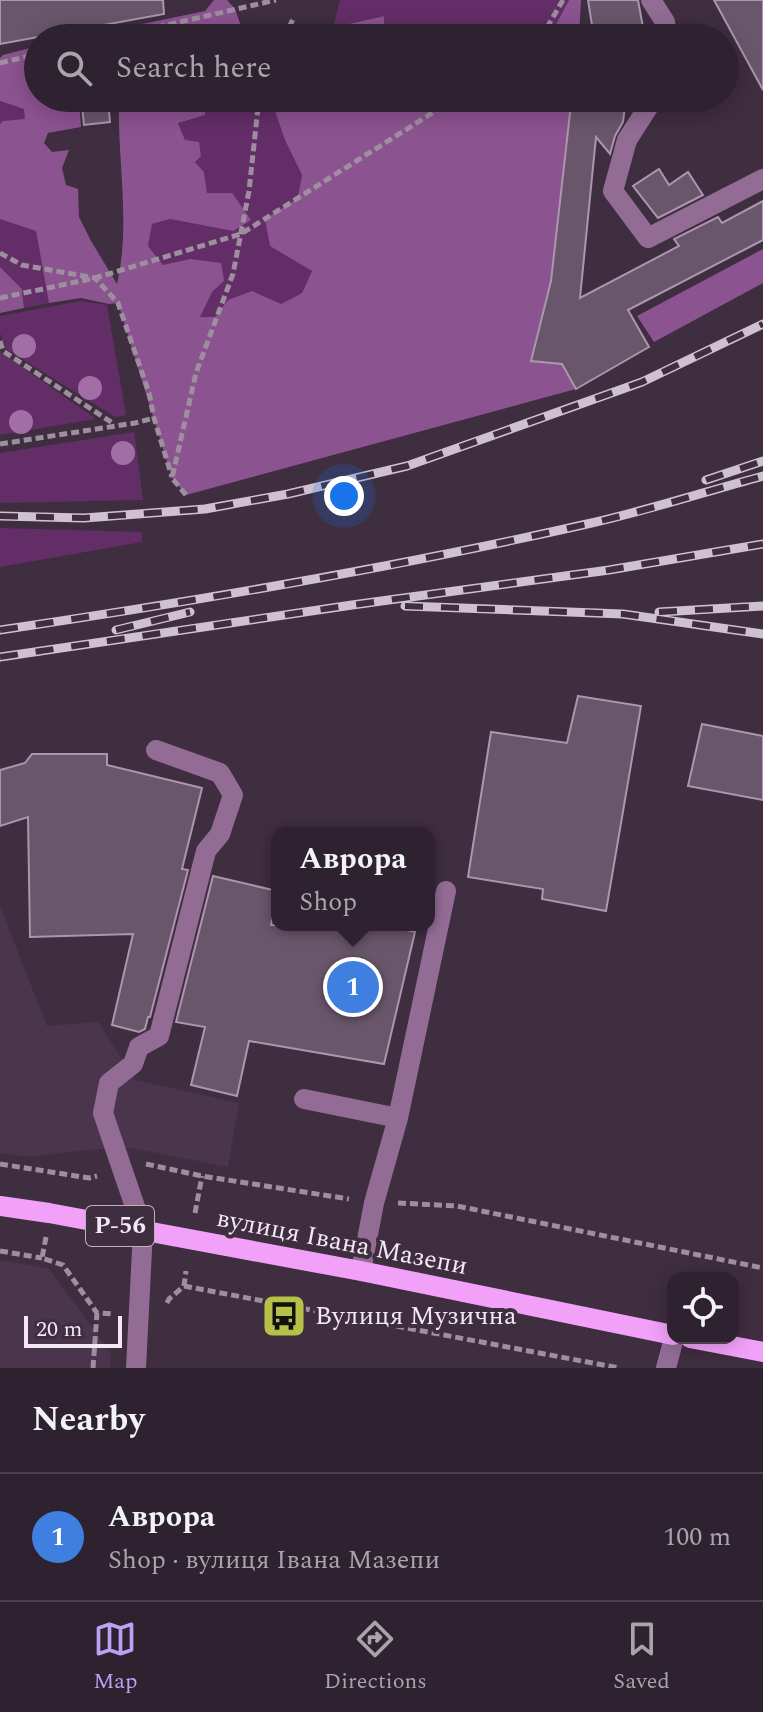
<!DOCTYPE html>
<meta charset="utf-8">
<style>
:root{--surface:#2f2230;--page:#372a38;--text:#f1f3f6;--muted:#a7a4ab;--line:#4a3f4c;--accent:#bca0f2}
body{margin:0;font-family:Spectral,serif;background:var(--page);color:var(--text)}
.controls{position:absolute;right:24px;bottom:24px;display:grid;overflow:hidden;border-radius:16px;box-shadow:0 4px 20px #0003}
.controls button{width:72px;height:72px;display:grid;place-items:center;padding:0;border:0;border-bottom:2px solid var(--line);background:var(--surface);color:var(--text);font:40px sans-serif}
.scale{position:absolute;left:24px;bottom:20px;width:98px;box-sizing:border-box;padding-left:8px;border:4px solid #f4e8f5;border-top:0;font-size:22px;line-height:28px;white-space:nowrap;color:#f4e8f5;-webkit-text-stroke:6px #3f2d40;paint-order:stroke}
.you{position:absolute;left:344px;top:496px;width:28px;height:28px;margin:-20px;border:6px solid #fff;border-radius:50%;background:#1a73e8;box-shadow:0 0 0 12px #1a73e833}
.badge{display:grid;place-items:center;width:52px;height:52px;border-radius:50%;background:var(--accent);color:#fff;font-size:26px;font-weight:700}
.pin{position:absolute;translate:-50% -50%;border:4px solid #fff;box-shadow:0 2px 8px #0006}
.popup{position:absolute;left:271px;top:827px;width:164px;height:104px;box-sizing:border-box;display:grid;place-content:center;border-radius:16px;background:var(--surface);filter:drop-shadow(0 2px 6px #0005);font-size:26px;white-space:nowrap;color:var(--muted)}
.popup b{font-size:30px;color:var(--text)}
.popup::after{content:'';position:absolute;left:50%;top:100%;margin-left:-16px;border:16px solid transparent;border-top-color:var(--surface)}
.list{margin:0;padding:0;list-style:none}
h2{display:flex;justify-content:space-between;align-items:center;height:104px;margin:0;padding:0 32px;font-size:34px}
h2 small{font-size:26px;font-weight:400;color:var(--muted)}
.list li{display:grid;grid-template-columns:52px 1fr auto;gap:24px;align-items:center;box-sizing:border-box;height:128px;padding:0 32px;border-top:2px solid var(--line)}
.list b{display:block;font-size:30px;white-space:nowrap}
.list p{margin:0;font-size:26px;white-space:nowrap;color:var(--muted)}
.list em{font-size:26px;font-style:normal;color:var(--muted)}
.icon{flex:none;width:44px;height:44px;fill:none;stroke:currentColor;stroke-width:2;stroke-linecap:round;stroke-linejoin:round}
.map{position:relative;flex:none;width:763px;height:1368px;overflow:hidden}
.search{position:absolute;background:var(--surface);box-shadow:0 4px 20px #0003;left:24px;right:24px;top:24px;height:88px;display:flex;align-items:center;gap:20px;box-sizing:border-box;padding:0 28px;border-radius:44px;color:var(--muted);font-size:30px}
.sheet{height:232px;background:var(--surface)}
nav{display:flex;justify-content:space-around;align-items:center;box-sizing:border-box;height:112px;border-top:2px solid var(--line);background:var(--surface);font-size:22px;color:var(--muted)}
nav a{display:grid;justify-items:center;gap:4px}
nav .on{color:var(--accent)}
.map>svg:first-child{display:block}
</style>
<div class="map">
<svg width="763" height="1368" viewBox="0 0 763 1368">
<rect width="100%" height="100%" fill="#3f2d40"/>
<path fill="#4b354d" d="M0 906 47 1026 98 1022 135 1080 239 1103 228 1167 132 1148 85 1150 31 1157 0 1153Z
M0 1260 48 1268 111 1353 110 1368H0Z"/>
<path fill="#632e68" d="M340 0H569L552 32 384 36 383 16 333 28Z
M204 98H267L271 100 285 140 302 175 299 198 270 245 312 271 302 293 281 304 228 300 215 317H199L212 292 224 281 190 259 163 265 148 246 152 224 170 219 233 231 207 193 204 172 195 162 178 123 206 100Z
M0 101 25 109V120L3 121 0 124Z
M0 218 36 231 49 303 24 308 22 289 0 267Z
M81 301 107 305 126 415 115 417 6 349 0 333V316Z
M0 350 1 352 96 419 0 435Z
M134 432 143 500 0 503V453Z
M0 528 142 532V542L0 567Z"/>
<path fill="#8c5391" d="M214 0H227L235 9 241 26 275 27 277 38H75L205 11Z
M569 0H581L579 38H299L301 35 384 16V36L552 32Z
M38 46V98H79L81 127 48 133 44 143 52 152 69 150 62 168 66 185 78 189 79 217 91 241 117 284C131 224 117 159 119 98H204L206 100 205 115 178 123 185 140 199 142 201 156 195 162 204 172 207 193H232L251 220 233 231 170 219 152 224 148 246 163 265 190 259 221 263 224 281 212 292 200 317H215L228 300 252 291 281 304 302 293 312 271 270 246 265 219 298 198 302 175 285 140 271 100 272 98H572L551 281 531 361 562 364 576 389 186 495 172 478 118 303 109 304 81 298 49 303 36 231 0 219V124L3 121 25 119 24 109 0 101V58L3 55Z
M763 249V283L654 342 637 316Z
M0 267 22 289 24 308 0 313Z"/>
<path fill="#69566b" stroke="#ac96ad" stroke-width="2" d="M0 0H163L164 14 0 44Z
M588 0H638L645 38H594Z
M714 0H763V90Z
M81 98H108L110 122 84 125Z
M567 98H626L623 122 615 136 610 154 596 137 580 298 679 246 674 239 718 217 722 223 763 201V240L628 310 649 347 576 389 562 364 531 361 551 281 571 104Z
M659 169 669 185 688 172 703 195 658 218 633 186Z
M578 696 641 706 606 911 542 899 543 889 468 877 491 732 567 743Z
M702 724 763 736V800L688 786Z
M32 754H107V765L202 788 182 869 188 870 150 1017H148L145 1029 139 1032 112 1025 133 934 30 937 28 817 0 826V770L25 763Z
M213 876 277 891 271 925H387L415 932 384 1064 249 1041 237 1096 191 1085 205 1027 176 1022Z"/>
<g fill="none" stroke-linecap="round" stroke-linejoin="round">
<path stroke="#9e8f9f" stroke-width="5" stroke-dasharray="8 4" stroke-linecap="butt" d="M110 38 276 0
M284 38 294 17
M541 38 563 0
M0 63 38 54
M0 253 22 265 95 278 118 303 149 393 154 418 172 477
M0 298 95 278 241 234 456 98
M0 341 3 351 114 424
M0 444 135 423 154 418
M186 495 172 478 196 373 233 274 249 191 259 98
M0 1164 89 1178 97 1176
M146 1164 202 1176 349 1199
M398 1203 457 1206 763 1268
M195 1213 202 1176
M46 1237 42 1258 63 1265 97 1313 113 1314
M0 1251 42 1258
M184 1286 619 1368
M167 1303 169 1299 184 1286 186 1271
M93 1368 97 1313"/>
<path stroke="#936c96" stroke-width="20" d="M651 0 665 22 667 38
M654 98 627 140 613 191 648 238 763 179
M304 1099 398 1118
M361 1271 374 1203 398 1118 446 891
M136 1368 143 1230 103 1113 109 1083 133 1064 139 1047 159 1036 206 851 220 834 233 795 220 773 156 750
M666 1368 674 1338"/>
<path stroke="#f2a1f9" stroke-width="20" d="M0 1206 49 1213 361 1271 673 1335
M690 1338 763 1352"/>
<g stroke="#cfc1d0" stroke-width="9">
<path id="rail" d="M706 480 763 461
M0 516 84 518 205 509 288 494 407 466 642 382 763 324
M405 606 623 614 763 634
M659 612 763 606
M0 630C197 601 393 568 587 524 646 511 704 492 763 476
M116 630 190 612
M0 657 352 605 609 570 763 544"/>
</g>
<use href="#rail" stroke="#3f2d40" stroke-width="6" stroke-dasharray="18" stroke-linecap="butt"/>
</g>
<g fill="#a16ea6">
<circle cx="24" cy="346" r="12"/>
<circle cx="90" cy="388" r="12"/>
<circle cx="21" cy="422" r="12"/>
<circle cx="123" cy="453" r="12"/>
</g>
<defs>
<g id="bus-square" transform="scale(2.3)"><rect x="-9" y="-9" width="18" height="18" rx="4" fill="#b7c148" stroke="#3f2d40"/><path d="M-5-6H5V4H4V6H2V4H-2V6H-4V4H-5ZM-3.5-4V0h7V-4ZM-3.5 1.2v1.5H-2V1.2ZM2 1.2v1.5H3.5V1.2Z" fill="#111"/></g>
</defs>
<g fill-rule="evenodd">
<use href="#bus-square" x="284" y="1316"/>
</g>
<g text-anchor="middle" dominant-baseline="central" stroke-width="8" stroke-linejoin="round" paint-order="stroke">
<rect fill="#3f2d40" stroke="#beb0bf" stroke-width="2" x="86" y="1206" width="68" height="40" rx="6"/>
<g font-size="24" font-weight="bold" fill="#f4e8f5">
<text x="120" y="1226">Р-56</text>
</g>
<g font-size="26" fill="#f4e8f5" stroke="#3f2d40">
<text transform="translate(342 1242) rotate(11)">вулиця Івана Мазепи</text>
</g>
<g font-size="26" fill="#f4e8f5" stroke="#3f2d40" text-anchor="start">
<text x="315" y="1316">Вулиця Музична</text>
</g>
</g>
</svg>
<div class="controls">
<button><svg class="icon" aria-label="locate" viewBox="0 0 24 24"><circle cx="12" cy="12" r="6"/><path d="M12 2v4M12 18v4M2 12h4M18 12h4"/></svg></button>
</div>
<div class="scale">20 m</div>
<div class="you"></div>
<div class="pin badge" style="left:353px;top:987px;background:#3f7fe0">1</div>
<div class="popup"><b>Аврора</b>Shop</div>
<div class="search"><svg class="icon" aria-label="search" viewBox="0 0 24 24"><circle cx="10" cy="10" r="6"/><path d="M15 15l6 6"/></svg>Search here</div>
</div>
<section class="sheet">
<h2>Nearby<small></small></h2>
<ul class="list">
<li><span class="badge" style="background:#3f7fe0">1</span><div><b>Аврора</b><p>Shop · вулиця Івана Мазепи</p></div><em>100 m</em></li>
</ul>
</section>
<nav>
<a class="on"><svg class="icon" aria-label="map" viewBox="0 0 24 24"><path d="M3 6l6-2 6 2 6-2v14l-6 2-6-2-6 2zM9 4v14M15 6v14"/></svg>Map</a>
<a><svg class="icon" aria-label="directions" viewBox="0 0 24 24"><path d="M12 3l9 9-9 9-9-9zM9 14v-3h6M13 9l2 2-2 2"/></svg>Directions</a>
<a><svg class="icon" aria-label="saved" viewBox="0 0 24 24"><path d="M7 4h10v16l-5-4-5 4z"/></svg>Saved</a>
</nav>
